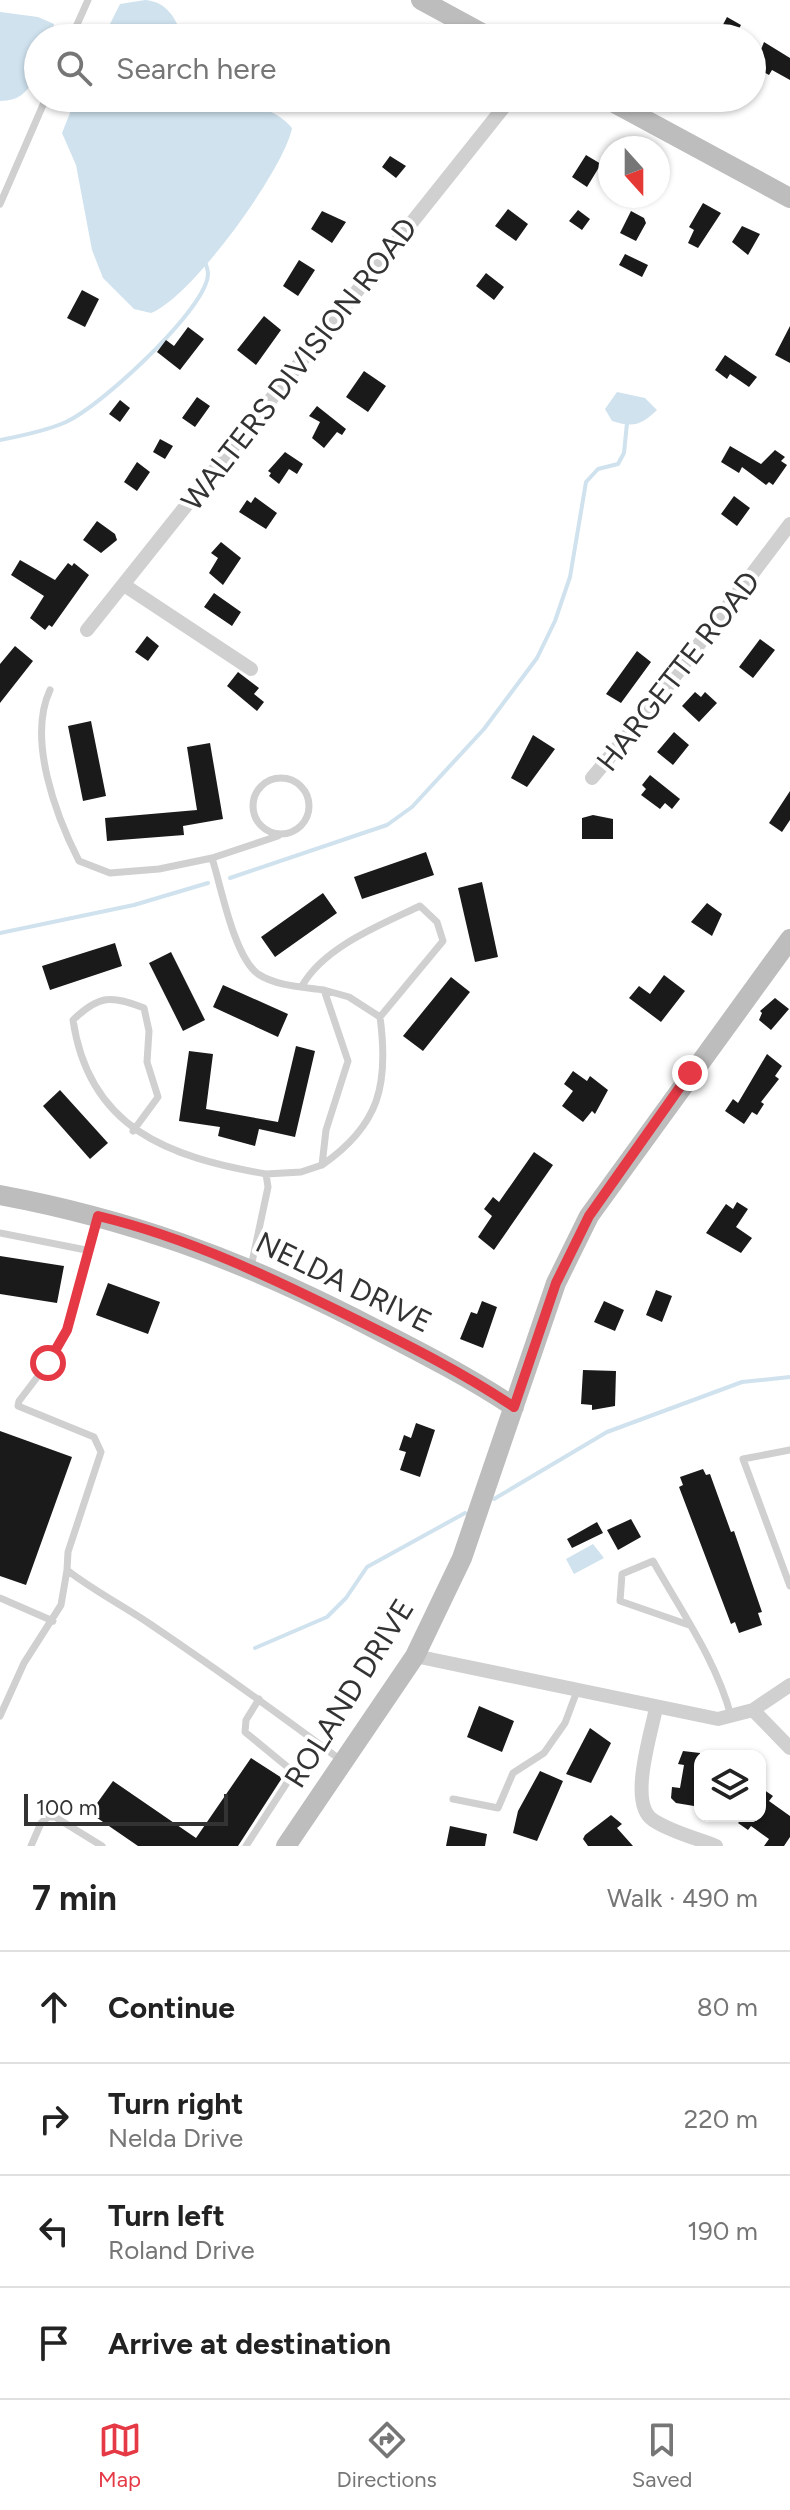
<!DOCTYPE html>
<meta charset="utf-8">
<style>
:root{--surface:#fff;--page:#f2f2f2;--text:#222;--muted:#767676;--line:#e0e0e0;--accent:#e63946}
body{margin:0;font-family:Figtree,sans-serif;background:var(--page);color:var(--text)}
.controls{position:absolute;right:24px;bottom:24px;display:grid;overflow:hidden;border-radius:16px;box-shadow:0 2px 6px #0004}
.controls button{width:72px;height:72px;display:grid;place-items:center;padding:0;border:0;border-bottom:2px solid var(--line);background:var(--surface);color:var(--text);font:40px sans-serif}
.compass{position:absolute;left:598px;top:136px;width:72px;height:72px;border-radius:50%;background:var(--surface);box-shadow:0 2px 6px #0004;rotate:159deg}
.scale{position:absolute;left:24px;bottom:20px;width:204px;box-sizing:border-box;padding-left:8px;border:4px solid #333;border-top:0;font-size:22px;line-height:28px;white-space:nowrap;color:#333;-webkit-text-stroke:6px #fff;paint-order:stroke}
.stop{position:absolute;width:24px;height:24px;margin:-18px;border:6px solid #e63946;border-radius:50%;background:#fff}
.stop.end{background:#e63946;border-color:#fff;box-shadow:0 2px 8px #0008}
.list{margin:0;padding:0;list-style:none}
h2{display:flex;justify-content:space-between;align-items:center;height:104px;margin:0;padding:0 32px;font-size:34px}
h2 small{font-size:26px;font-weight:400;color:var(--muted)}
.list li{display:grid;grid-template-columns:52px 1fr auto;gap:24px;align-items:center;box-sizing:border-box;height:112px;padding:0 32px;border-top:2px solid var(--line)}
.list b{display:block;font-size:30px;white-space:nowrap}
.list p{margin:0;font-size:26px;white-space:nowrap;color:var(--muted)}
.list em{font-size:26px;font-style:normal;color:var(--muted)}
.icon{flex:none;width:44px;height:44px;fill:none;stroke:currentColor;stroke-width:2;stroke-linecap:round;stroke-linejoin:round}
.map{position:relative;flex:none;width:790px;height:1846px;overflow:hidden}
.search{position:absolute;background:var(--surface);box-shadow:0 2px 6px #0004;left:24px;right:24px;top:24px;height:88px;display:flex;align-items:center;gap:20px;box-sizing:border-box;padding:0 28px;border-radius:44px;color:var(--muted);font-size:30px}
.sheet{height:552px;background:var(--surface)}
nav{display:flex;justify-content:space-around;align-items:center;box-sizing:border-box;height:112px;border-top:2px solid var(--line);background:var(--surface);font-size:22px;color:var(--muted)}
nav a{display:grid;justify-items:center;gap:4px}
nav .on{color:var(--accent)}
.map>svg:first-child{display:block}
</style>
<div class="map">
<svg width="790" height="1846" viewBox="0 0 790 1846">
<rect width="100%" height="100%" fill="#fff"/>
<path fill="#cfe2ee" d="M145 0C168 2 176 19 183 38H103L120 4Z
M0 12 38 17 54 24 51 38H38C38 67 36 101 0 101Z
M76 98C130 98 256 82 292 128 284 170 191 298 151 313L134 309 103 278 92 250 76 165 62 133Z
M617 392 645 398 657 410C641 425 634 428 612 421L605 409Z
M593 1544 604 1558 574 1574 566 1559Z"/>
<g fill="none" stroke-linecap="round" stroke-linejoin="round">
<path stroke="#cfe2ee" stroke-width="4" d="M0 440C21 436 46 431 66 422 102 405 193 320 206 283 210 274 207 267 204 259
M230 878 387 825 412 807 484 729 537 658 555 621 570 577 586 482 598 469 618 464 624 453 627 423
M0 933 134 905 208 883
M494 1499 607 1432 742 1382 790 1377
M255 1648 327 1617 346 1598 367 1567 465 1513"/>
</g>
<path fill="#1a1a1a" d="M727 17 741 25 734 38H716Z
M764 42 790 58V80L772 70 769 75 754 67Z
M438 98H472L464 112Z
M586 155 601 164 587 187 572 177Z
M390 156 406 166 396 178 382 167Z
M703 203 721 213 698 248 688 243 694 230 689 227Z
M508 209 528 224 516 241 495 226Z
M578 210 590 219 582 230 569 221Z
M322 211 346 222 332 243 311 229Z
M631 211 644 218 646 223 636 241 620 233Z
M742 226 760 234 748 255 732 242Z
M625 254 648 265 642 277 619 265Z
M299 260 315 270 298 296 283 286Z
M486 273 504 287 494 300 476 286Z
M82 290 99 299 85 327 67 318Z
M264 316 281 330 256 365 237 350Z
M790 326V363L775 355Z
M188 327 204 339 180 370 157 352 166 340 174 346Z
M725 355 757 377 749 387 730 374 727 379 715 370Z
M364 371 386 386 368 412 346 397Z
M197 397 210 406 195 427 182 418Z
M120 400 130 408 120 422 109 414Z
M317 406 346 429 342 435 337 432 324 448 312 438 320 422 309 416Z
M160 439 173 446 165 459 153 452Z
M730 446 761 464 775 450 785 457 781 461 787 465 773 485 769 482 766 485 742 467 739 473 721 462Z
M285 452 303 464 297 474 289 469 279 484 269 476 271 473 268 471Z
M137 462 150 472 137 491 124 482Z
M734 496 750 508 737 526 721 514Z
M255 497 277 513 266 529 239 512 247 500 251 503Z
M97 521 115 534 117 540 101 553 83 540Z
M221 542 241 558 223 585 209 573 218 558 211 553Z
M20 560 55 580 68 563 72 566 74 563 89 575 52 627 49 625 45 630 30 618 44 596 11 575Z
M214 593 241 612 232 626 204 607Z
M147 636 159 646 148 661 135 652Z
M760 639 775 650 753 678 739 667Z
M15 646 33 661 0 703V664Z
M637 651 651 662 621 703 606 694Z
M238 672 259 688 254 694 264 702 257 711 227 686Z
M695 692 701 697 705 692 717 703 699 722 682 706Z
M91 721 106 796 83 801 68 726Z
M674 732 689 745 673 765 657 752Z
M533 735 555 749 527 787 511 778Z
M210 743 223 819 183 826 184 835 107 841 105 818 197 810 187 747Z
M650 775 680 799 672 809 665 803 660 809 641 795 646 789 642 785Z
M790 791V820L782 832 769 823Z
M593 815 613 819V839H582V818Z
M426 852 434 875 362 899 354 877Z
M482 882 498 957 475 962 458 888Z
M323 893 337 913 275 957 261 937Z
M707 903 722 914 712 936 691 922Z
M115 943 122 966 50 990 42 966Z
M171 952 205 1020 183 1031 149 963Z
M664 975 685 991 661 1022 629 998 639 986 650 994Z
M451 977 470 992 423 1051 403 1036Z
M223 985 288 1014 278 1037 213 1007Z
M775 998 789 1009 771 1030 759 1020 762 1013 760 1011Z
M296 1046 315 1051 295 1137 259 1129 255 1146 218 1136 220 1127 179 1121 189 1051 213 1054 206 1109 278 1122Z
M767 1054 782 1066 775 1076 779 1079 761 1102 764 1104 757 1115 752 1112 744 1124 725 1111 733 1099 738 1103Z
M573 1071 587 1081 590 1076 608 1090 595 1114 592 1111 583 1122 562 1106 573 1091 564 1084Z
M60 1090 108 1143 90 1159 43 1106Z
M534 1152 553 1165 494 1250 478 1237 492 1216 484 1209 493 1197 499 1202Z
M737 1202 748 1209 736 1227 752 1238 741 1253 706 1233 726 1204 733 1209Z
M0 1256 64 1266 57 1303 0 1294Z
M108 1283 160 1302 148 1334 96 1315Z
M656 1290 672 1296 662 1322 646 1315Z
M482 1301 497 1307 483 1348 460 1339 471 1312 477 1314Z
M604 1301 624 1310 615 1331 594 1322Z
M583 1370 616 1371 615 1406 592 1410V1405L581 1404Z
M416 1423 435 1430 420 1477 400 1470 406 1452 399 1450 404 1435 411 1438Z
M0 1431 72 1457 26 1585 0 1576Z
M703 1469 706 1475 710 1474 731 1532 734 1531 762 1612 758 1613 762 1625 739 1633 735 1622 731 1624 679 1487 683 1485 680 1477Z
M631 1519 641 1537 618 1550 607 1530Z
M597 1522 603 1533 572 1548 567 1539Z
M479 1706 514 1721 502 1752 467 1737Z
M590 1728 611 1743 591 1783 566 1774Z
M683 1751 700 1753V1807L676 1803 671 1798 672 1787 680 1788 684 1765 678 1764Z
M251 1758 282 1778 238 1846H138L90 1813 113 1781 196 1838Z
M540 1771 563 1781 537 1841 513 1833 518 1811Z
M760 1787 773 1796 769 1801 790 1816V1837L784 1846H764L769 1839 751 1826 748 1830 738 1823 742 1819 738 1816H760Z
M611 1815 622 1824 617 1828 633 1846H588L583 1839 585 1835Z
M450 1826 487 1834 485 1846H446Z"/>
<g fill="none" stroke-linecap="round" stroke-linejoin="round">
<path stroke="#d0d0d0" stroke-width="7" d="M71 38 88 0
M0 204 46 98
M50 690C27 739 56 816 79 861L110 873 159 869 212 858C221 886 234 957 258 974 276 986 303 987 324 990L348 1061 326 1130 322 1165 301 1172 266 1174
M253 806a28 28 0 1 1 56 0a28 28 0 1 1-56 0Z
M212 858 278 836
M302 986C324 947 380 925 420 906L437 922 443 941 380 1017C389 1084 380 1125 322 1165
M324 990 349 997 380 1017
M133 1131 158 1097 147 1062 149 1031 144 1008C111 995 99 995 73 1020 89 1129 169 1157 266 1174L268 1187 251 1267
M96 1219 67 1330 48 1363 19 1401 18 1406 94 1437 101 1452 68 1552 67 1570C94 1591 122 1605 150 1624 215 1668 279 1714 342 1761
M0 1233 86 1250
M790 1450 743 1459 790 1586
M0 1598 53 1621
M689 1625 620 1601 622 1574 653 1561C681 1611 716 1660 731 1716
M0 1716 24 1663 61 1605 67 1570
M453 1799 498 1808 513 1773 544 1753 565 1723 577 1691
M31 1846 41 1823 48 1817H55L102 1846
M246 1846 292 1775 290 1769 245 1732 246 1720 259 1699"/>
<path stroke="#d0d0d0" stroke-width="14" d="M124 585 251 669
M87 630 511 98
M592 778 653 705 790 524
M415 1656 718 1719 753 1710 790 1685
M656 1708C651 1734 628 1804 653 1820 671 1832 696 1838 716 1846
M753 1710 790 1748"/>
<path stroke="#bdbdbd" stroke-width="20" d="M421 0 491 38
M605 98 790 198
M0 1195C129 1219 238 1259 354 1318 408 1346 463 1373 514 1407
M286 1846 415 1656 462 1558 556 1283 589 1216 790 939"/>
</g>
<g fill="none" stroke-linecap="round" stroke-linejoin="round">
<path stroke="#e63946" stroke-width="10" d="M48 1363 67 1330 98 1216C190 1238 274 1279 359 1321 412 1347 465 1374 514 1407L556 1283 589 1216 690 1073"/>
</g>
<g text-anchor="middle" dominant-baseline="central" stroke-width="8" stroke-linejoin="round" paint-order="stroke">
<g font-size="30" fill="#333" stroke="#fff">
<text transform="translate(299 364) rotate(-52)">WALTERS DIVISION ROAD</text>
<text transform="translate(678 671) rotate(-52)">HARGETTE ROAD</text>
<text transform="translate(344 1282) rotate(26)">NELDA DRIVE</text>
<text transform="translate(349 1693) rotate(-58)">ROLAND DRIVE</text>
</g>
</g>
</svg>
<div class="controls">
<button><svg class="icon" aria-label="layers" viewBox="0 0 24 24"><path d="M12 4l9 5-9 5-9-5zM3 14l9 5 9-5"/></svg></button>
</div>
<svg class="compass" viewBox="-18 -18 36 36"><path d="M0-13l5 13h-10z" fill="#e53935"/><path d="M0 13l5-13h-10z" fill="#767676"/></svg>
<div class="scale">100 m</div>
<div class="stop" style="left:48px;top:1363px"></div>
<div class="stop end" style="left:690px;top:1073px"></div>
<div class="search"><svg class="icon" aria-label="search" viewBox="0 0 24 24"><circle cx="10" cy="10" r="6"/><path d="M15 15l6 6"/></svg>Search here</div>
</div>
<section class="sheet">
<h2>7 min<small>Walk · 490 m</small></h2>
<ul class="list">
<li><svg class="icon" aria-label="ahead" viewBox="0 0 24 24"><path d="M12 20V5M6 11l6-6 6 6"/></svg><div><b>Continue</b></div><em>80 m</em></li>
<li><svg class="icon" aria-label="right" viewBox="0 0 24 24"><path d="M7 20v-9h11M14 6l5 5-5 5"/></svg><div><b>Turn right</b><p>Nelda Drive</p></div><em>220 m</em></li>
<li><svg class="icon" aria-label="left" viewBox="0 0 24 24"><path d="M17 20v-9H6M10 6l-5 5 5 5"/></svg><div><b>Turn left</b><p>Roland Drive</p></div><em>190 m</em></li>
<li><svg class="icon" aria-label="arrive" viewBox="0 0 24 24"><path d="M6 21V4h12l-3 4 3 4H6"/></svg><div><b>Arrive at destination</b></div></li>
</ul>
</section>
<nav>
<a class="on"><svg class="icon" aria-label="map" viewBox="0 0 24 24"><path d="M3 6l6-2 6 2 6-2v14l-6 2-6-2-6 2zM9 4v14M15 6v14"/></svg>Map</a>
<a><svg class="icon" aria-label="directions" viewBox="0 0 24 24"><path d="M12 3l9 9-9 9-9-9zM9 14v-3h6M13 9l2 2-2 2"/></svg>Directions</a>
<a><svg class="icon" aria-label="saved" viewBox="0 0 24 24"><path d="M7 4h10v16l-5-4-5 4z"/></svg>Saved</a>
</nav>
